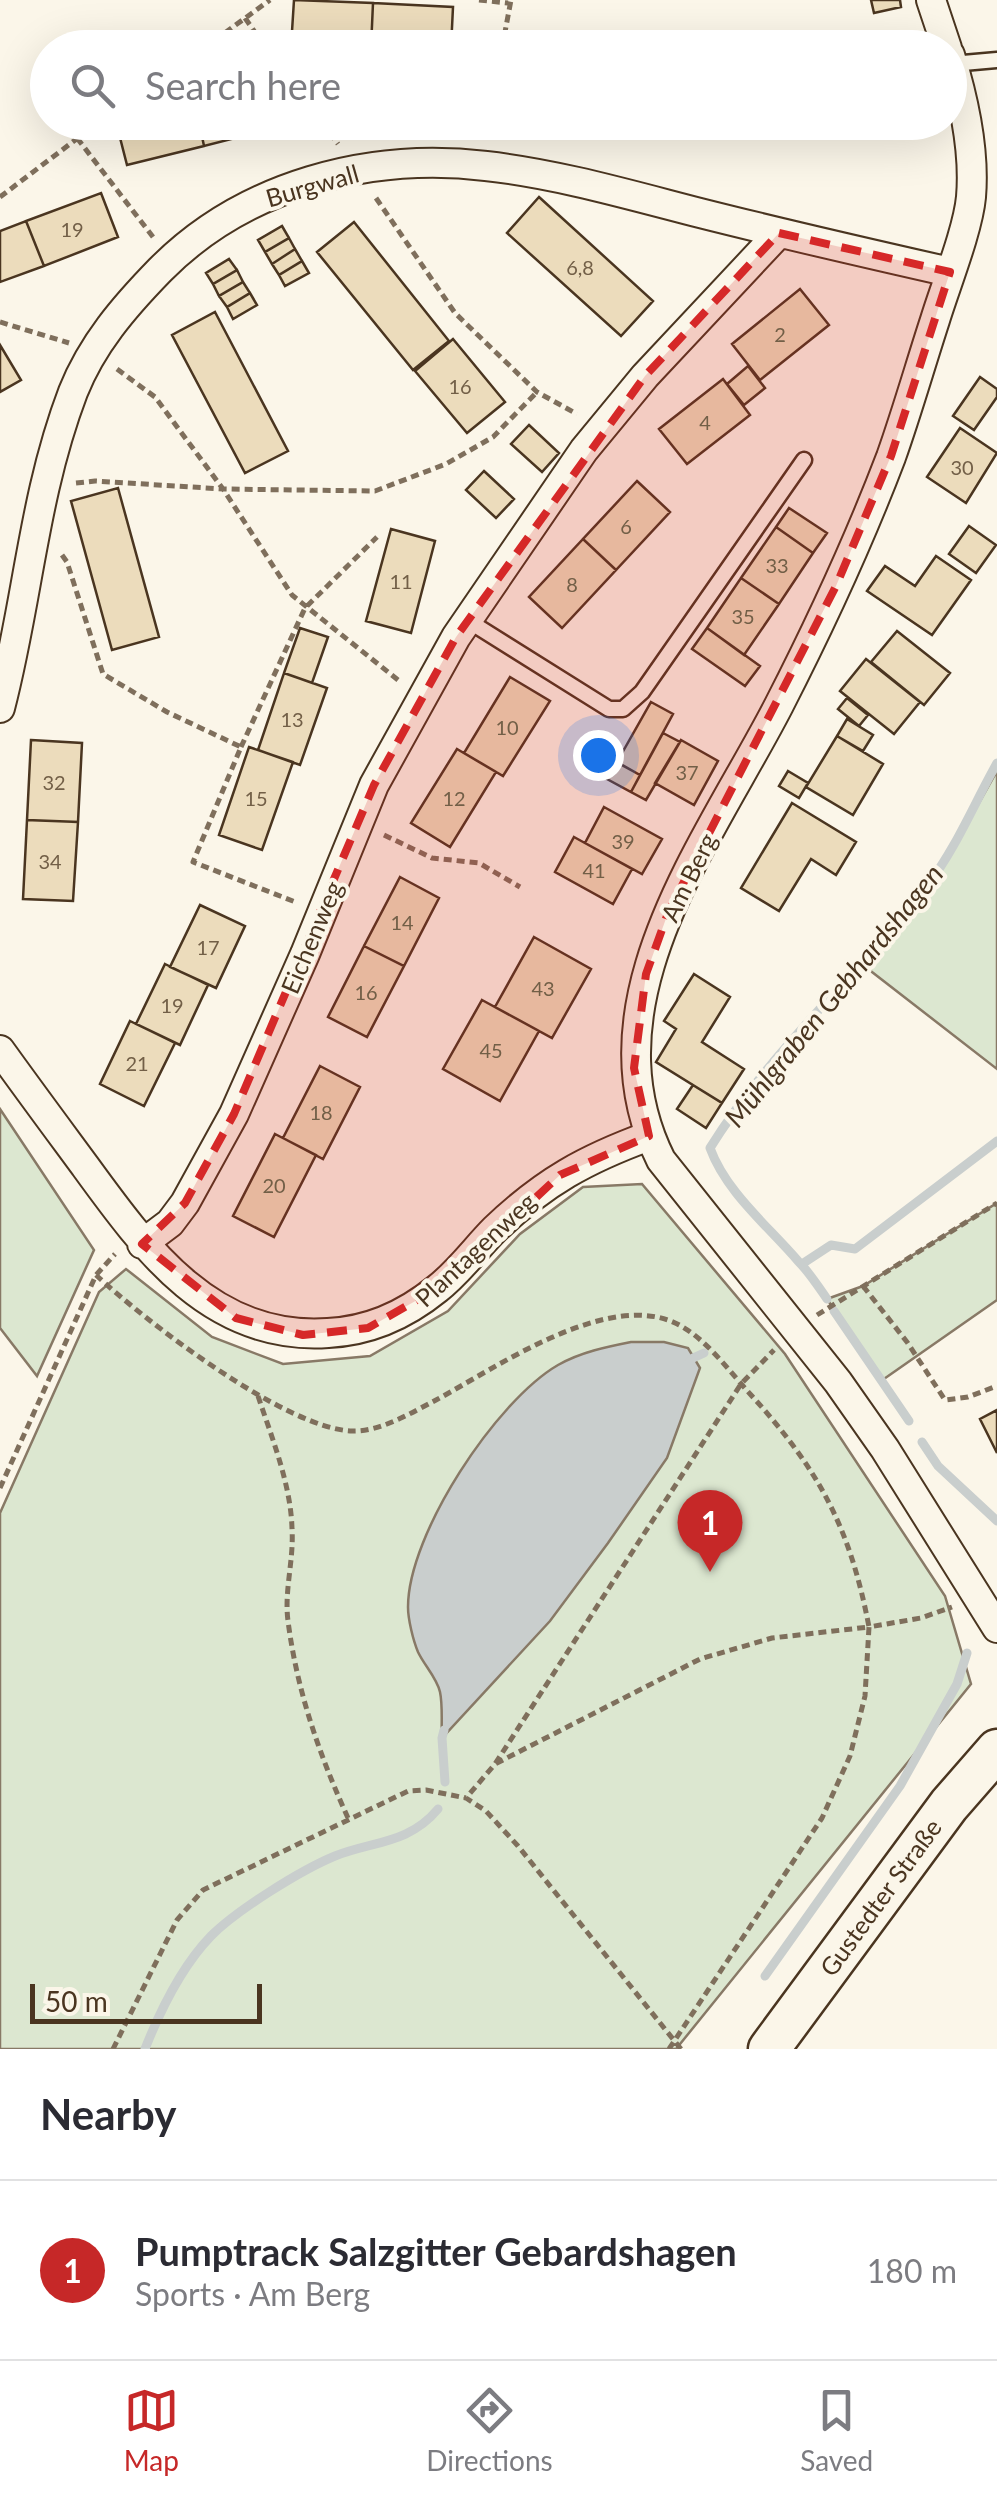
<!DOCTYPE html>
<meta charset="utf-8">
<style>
:root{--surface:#fff;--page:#f2f2f3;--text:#2b2b33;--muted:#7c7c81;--line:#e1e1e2;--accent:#c62828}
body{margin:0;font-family:Lato,sans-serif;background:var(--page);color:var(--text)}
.scale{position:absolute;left:30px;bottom:25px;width:232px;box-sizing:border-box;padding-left:10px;border:5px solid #4a3520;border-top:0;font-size:28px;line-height:35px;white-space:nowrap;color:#4a3520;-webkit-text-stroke:8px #fbf6e9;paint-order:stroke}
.you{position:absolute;left:598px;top:755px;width:35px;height:35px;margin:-25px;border:8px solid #fff;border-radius:50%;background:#1a73e8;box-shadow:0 0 0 15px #1a73e833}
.badge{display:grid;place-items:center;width:65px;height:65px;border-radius:50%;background:var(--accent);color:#fff;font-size:32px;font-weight:700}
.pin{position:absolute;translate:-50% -82px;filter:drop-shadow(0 2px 5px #0008)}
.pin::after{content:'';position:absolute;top:52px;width:35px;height:30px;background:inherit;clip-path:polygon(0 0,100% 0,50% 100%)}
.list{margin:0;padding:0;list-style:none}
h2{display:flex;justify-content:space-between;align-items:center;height:130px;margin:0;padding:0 40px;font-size:42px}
h2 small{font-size:32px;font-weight:400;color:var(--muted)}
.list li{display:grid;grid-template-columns:65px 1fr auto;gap:30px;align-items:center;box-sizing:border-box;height:180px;padding:0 40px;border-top:2px solid var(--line)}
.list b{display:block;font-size:38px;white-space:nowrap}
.list p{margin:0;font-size:32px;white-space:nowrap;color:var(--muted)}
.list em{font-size:32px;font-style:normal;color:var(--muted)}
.icon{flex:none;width:55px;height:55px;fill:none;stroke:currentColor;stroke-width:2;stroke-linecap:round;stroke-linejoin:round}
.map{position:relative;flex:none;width:997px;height:2049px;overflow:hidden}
.search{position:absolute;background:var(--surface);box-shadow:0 10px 40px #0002;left:30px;right:30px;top:30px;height:110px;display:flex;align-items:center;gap:25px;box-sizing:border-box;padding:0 35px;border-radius:55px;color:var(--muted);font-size:38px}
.sheet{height:310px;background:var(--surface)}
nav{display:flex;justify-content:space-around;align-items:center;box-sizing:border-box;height:140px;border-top:2px solid var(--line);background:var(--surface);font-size:28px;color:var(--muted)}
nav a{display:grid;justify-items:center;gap:5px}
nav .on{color:var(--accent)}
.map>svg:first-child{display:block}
</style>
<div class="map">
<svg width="997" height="2049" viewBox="0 0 997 2049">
<rect width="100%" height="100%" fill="#fbf6e9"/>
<path fill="#dce7d0" stroke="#887966" stroke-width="2.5" d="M997 771V1069L863 965 928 893Z
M0 1109 94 1250 37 1376 0 1328Z
M642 1184 785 1354 945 1596 971 1684 676 2049H0V1513L99 1292 126 1269 212 1337 283 1364 370 1356 448 1311 520 1234 583 1187Z
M997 1203V1300L881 1381 827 1299 863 1286Z"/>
<path fill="#c9cecd" stroke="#887966" stroke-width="2.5" d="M631 1342H664L688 1348 700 1368 667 1458 608 1543 550 1621 442 1738C441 1724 443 1706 440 1692 437 1678 424 1665 418 1652 413 1640 408 1619 408 1607 408 1534 496 1401 558 1365 581 1352 606 1347 631 1342Z"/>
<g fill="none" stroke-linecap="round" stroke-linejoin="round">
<path stroke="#c9cecd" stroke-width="9" d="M802 1264 831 1245 855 1249 997 1141
M827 1299C818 1286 809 1272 798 1261 768 1226 726 1192 710 1148 771 1050 859 974 929 883 956 848 975 802 997 763
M834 1311 909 1421
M685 1367 693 1358 704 1353
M922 1442 938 1466 997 1521
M444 1730 442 1738 445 1782
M765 1976 900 1786 957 1684 967 1653
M145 2049C160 2011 182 1966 211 1936 237 1910 301 1870 335 1856 373 1841 409 1844 438 1809"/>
</g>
<path fill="#ecdcbc" stroke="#4a3520" stroke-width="2.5" d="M294 0 373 3 371 48 291 47Z
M871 0H900L901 7 874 13Z
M373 3 453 7 451 48H371Z
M116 122H199L204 146 127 165Z
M199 122H281L282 126 204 146Z
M101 193 118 237 44 266 26 221Z
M539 197 653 301 621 336 507 233Z
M26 221 44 266 0 282V231Z
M354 222 449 341 413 370 317 252Z
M282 226 289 238 265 252 258 240Z
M289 238 295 249 272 264 265 252Z
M295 249 302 261 279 275 272 264Z
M229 259 237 270 213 284 206 273Z
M302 261 309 273 285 286 279 275Z
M237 270 243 282 219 296 213 284Z
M243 282 250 293 227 307 219 296Z
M800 289 829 325 760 380 732 344Z
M250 293 257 305 233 319 227 307Z
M215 312 288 451 245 473 172 335Z
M453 339 505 402 467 433 415 371Z
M0 345 21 380 0 392Z
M748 366 765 388 744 405 727 384Z
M980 377 997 389V397L974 430 953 416Z
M723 379 750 415 687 464 659 429Z
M529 425 559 453 542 472 511 444Z
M960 428 997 453 966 503 927 477Z
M484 471 514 499 496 518 466 490Z
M637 481 670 512 616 570 583 539Z
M118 488 159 637 112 650 71 501Z
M789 508 827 533 813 553 776 527Z
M969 526 996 545 976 573 949 554Z
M776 527 813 553 779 604 741 578Z
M391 529 435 541 411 633 366 621Z
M583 539 616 570 562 628 529 597Z
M936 556 971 580 932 635 867 591 885 566 915 586Z
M741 578 779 604 744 655 707 628Z
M300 628 328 637 312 683 284 673Z
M707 628 760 666 745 686 692 649Z
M897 631 950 673 924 705 871 662Z
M866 659 920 702 894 734 840 691Z
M284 673 327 688 300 765 258 750Z
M510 677 550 701 503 776 464 753Z
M847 698 868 715 859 726 838 709Z
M651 702 673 714 640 775 617 762Z
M847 719 873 735 863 751 837 736Z
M663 733 680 742 646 800 631 792Z
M837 736 883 764 853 815 806 787Z
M31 740 82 743 78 822 27 820Z
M681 740 718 761 694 805 655 783Z
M249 747 293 762 262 850 219 835Z
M457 749 496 772 450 847 411 823Z
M616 762 640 775 631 792 607 779Z
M788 771 808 783 799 798 779 786Z
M792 803 856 842 836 875 811 859 779 911 741 888Z
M604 807 662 839 642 874 585 843Z
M27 820 78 822 73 901 23 899Z
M574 837 632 869 613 904 555 872Z
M400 877 439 898 404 966 364 946Z
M200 905 245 926 216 988 170 967Z
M534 937 591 969 552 1038 495 1007Z
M364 946 404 966 367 1037 328 1017Z
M165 964 208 985 180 1045 136 1024Z
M694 974 730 997 702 1042 744 1069 722 1103 656 1062 676 1029 664 1021Z
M482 1000 539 1031 500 1101 443 1069Z
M130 1021 175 1043 144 1106 100 1084Z
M320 1066 360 1087 323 1159 283 1138Z
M693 1085 722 1103 706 1128 677 1109Z
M275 1134 316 1155 274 1237 233 1216Z
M997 1410V1453L980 1419Z"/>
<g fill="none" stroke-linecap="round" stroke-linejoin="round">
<g stroke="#4a3520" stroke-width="19">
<path id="lane" d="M952 64 997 60
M467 620 609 709H623L642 692 804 460"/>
</g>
<g stroke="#4a3520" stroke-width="32">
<path id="street" d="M931 0 947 48
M950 55C964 100 975 150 971 197 968 230 945 287 935 320 920 366 907 412 891 457 859 541 820 625 779 705 709 841 582 1002 661 1160L838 1382 885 1449 997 1628
M0 708C28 601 33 497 73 392 92 344 124 307 160 270 244 185 369 152 486 166 558 174 630 195 700 213 783 234 866 253 950 272
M0 1050C28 1089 57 1128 85 1166 146 1250 212 1341 328 1333 370 1331 405 1315 437 1289 459 1272 476 1248 495 1229 544 1182 586 1159 649 1136
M142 1244 170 1223 185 1203 234 1114 305 954 374 785 456 637 584 450 645 376 779 233"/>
</g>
<g stroke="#4a3520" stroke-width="45">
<path id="secondary" d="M769 2049 949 1805 997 1750"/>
</g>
<path stroke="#7f6f5c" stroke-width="5" stroke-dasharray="8 5" stroke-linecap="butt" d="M479 0 508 3
M245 18 266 48
M204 48 270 0
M502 48 511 0
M322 122 338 144
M77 138 153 237
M489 139 491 122
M0 197 99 122
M376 198 455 313 537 392 577 414
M0 322 69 343
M117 369 155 397 223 489 292 595 398 680
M76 483 95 481 223 489 375 491 446 464 493 437 537 392
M62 555 67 562 103 674 167 712 241 747 193 862 298 903
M241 747 305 608 377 537
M384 835 432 858 479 863 520 887
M96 1275C145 1321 286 1429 352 1431 380 1432 411 1413 436 1400 496 1368 612 1286 681 1326 708 1341 730 1372 751 1395 819 1470 850 1527 869 1627L772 1638 700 1659 495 1764
M863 1286 907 1342 945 1400 968 1397 997 1386
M817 1315 997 1203
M258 1396C272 1438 291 1485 292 1529 294 1560 284 1591 288 1621 297 1691 319 1754 348 1818
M0 1488 96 1275 115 1254
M113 2049 177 1920 203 1890 408 1791 426 1790 466 1798
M669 2049 822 1818 850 1756 865 1696 869 1627 921 1618 952 1607
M681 2049 518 1846 486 1811 466 1798 495 1764 741 1384 774 1350"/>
<use href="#lane" stroke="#fbf6e9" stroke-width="14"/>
<use href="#street" stroke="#fbf6e9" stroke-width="28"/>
<use href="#secondary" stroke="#fbf6e9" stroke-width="40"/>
</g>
<path fill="#d62828" fill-opacity="0.2" stroke="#d62828" stroke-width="8" stroke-dasharray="20 12" stroke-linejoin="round" d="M779 233 950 272 891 456 836 586 668 913 646 974 634 1068 649 1136 560 1175 440 1287 368 1328 303 1335 236 1318 142 1244 185 1203 234 1114 374 785 456 637 645 376Z"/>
<g text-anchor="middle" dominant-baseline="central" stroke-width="8" stroke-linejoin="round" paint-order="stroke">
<g font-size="20" fill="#725f47">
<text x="72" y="229">19</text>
<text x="580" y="267">6,8</text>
<text x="780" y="334">2</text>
<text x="460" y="386">16</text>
<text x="705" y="422">4</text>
<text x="962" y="467">30</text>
<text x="626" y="526">6</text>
<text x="777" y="565">33</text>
<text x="401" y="581">11</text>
<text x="572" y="584">8</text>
<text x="743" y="616">35</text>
<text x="292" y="719">13</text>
<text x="507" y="727">10</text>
<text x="687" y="772">37</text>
<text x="54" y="782">32</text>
<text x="256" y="798">15</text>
<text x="454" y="798">12</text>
<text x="623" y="841">39</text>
<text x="50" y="861">34</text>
<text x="594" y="870">41</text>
<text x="402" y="922">14</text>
<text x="208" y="947">17</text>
<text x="543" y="988">43</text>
<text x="366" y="992">16</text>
<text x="172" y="1005">19</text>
<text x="491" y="1050">45</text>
<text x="137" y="1063">21</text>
<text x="321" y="1112">18</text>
<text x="274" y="1185">20</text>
</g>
<g font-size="25" fill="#4a3520" stroke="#fbf6e9">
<text transform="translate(312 185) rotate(-16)">Burgwall</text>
<text transform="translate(688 877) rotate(-64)">Am Berg</text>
<text transform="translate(311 937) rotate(-67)">Eichenweg</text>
<text transform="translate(475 1249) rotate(-43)">Plantagenweg</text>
<text transform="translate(880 1897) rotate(-54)">Gustedter Straße</text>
</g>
<g font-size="28" font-style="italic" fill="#4a3520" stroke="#fbf6e9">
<text transform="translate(833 995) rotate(-51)">Mühlgraben Gebhardshagen</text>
</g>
</g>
</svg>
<div class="scale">50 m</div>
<div class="you"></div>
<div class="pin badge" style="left:710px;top:1572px">1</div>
<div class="search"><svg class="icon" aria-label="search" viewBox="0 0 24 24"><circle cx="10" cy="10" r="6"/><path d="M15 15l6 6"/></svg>Search here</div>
</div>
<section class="sheet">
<h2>Nearby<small></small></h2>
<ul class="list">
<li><span class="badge">1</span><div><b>Pumptrack Salzgitter Gebardshagen</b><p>Sports · Am Berg</p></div><em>180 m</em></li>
</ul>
</section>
<nav>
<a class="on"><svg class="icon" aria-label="map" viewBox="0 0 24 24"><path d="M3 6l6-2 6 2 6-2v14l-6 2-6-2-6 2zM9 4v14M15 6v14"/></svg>Map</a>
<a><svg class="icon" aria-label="directions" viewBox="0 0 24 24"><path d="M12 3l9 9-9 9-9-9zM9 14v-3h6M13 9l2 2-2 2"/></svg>Directions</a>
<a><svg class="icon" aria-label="saved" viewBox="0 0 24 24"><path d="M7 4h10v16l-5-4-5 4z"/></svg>Saved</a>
</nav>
